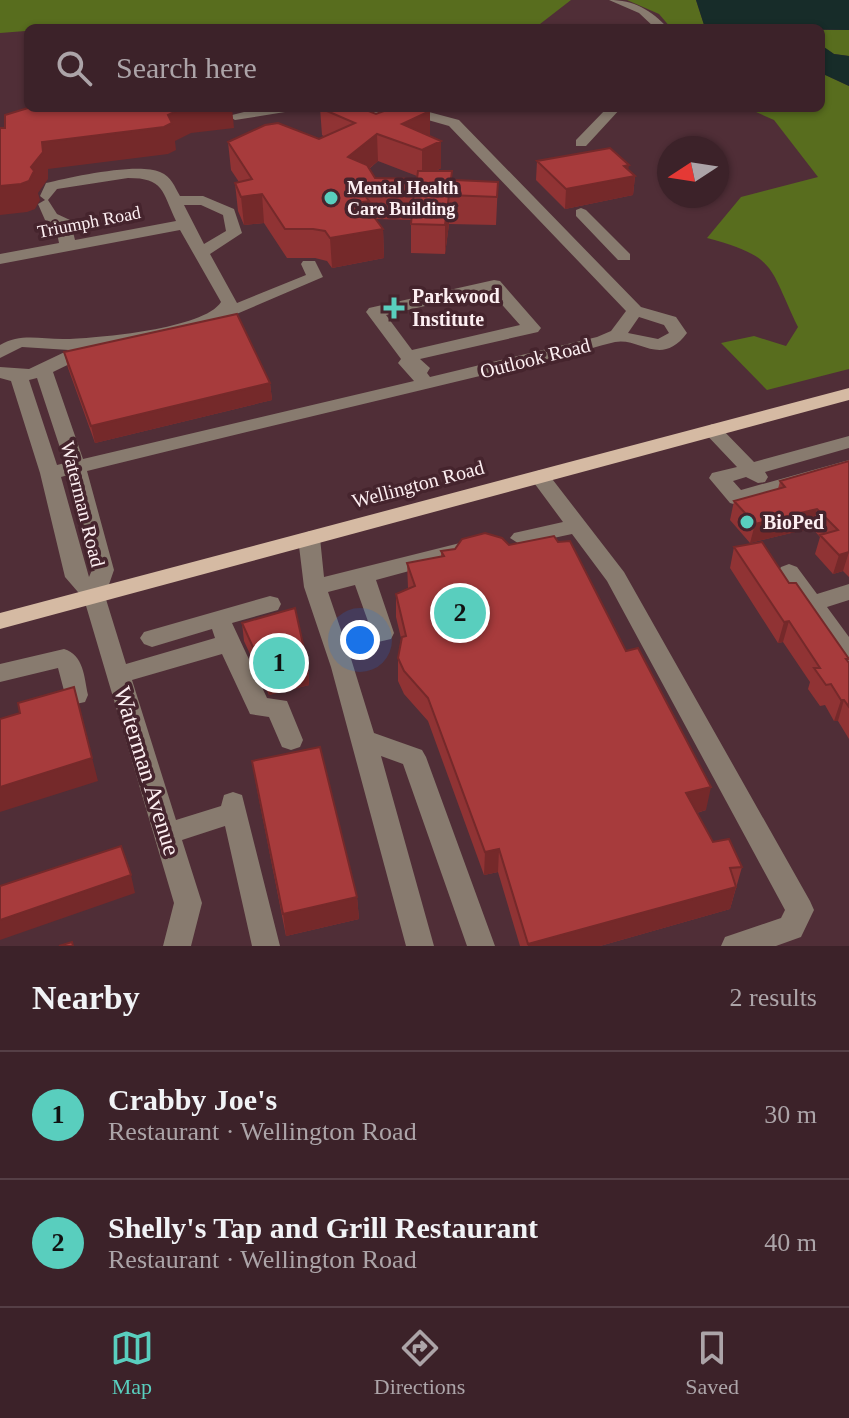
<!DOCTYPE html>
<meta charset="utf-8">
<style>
:root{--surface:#3c2229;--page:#472f35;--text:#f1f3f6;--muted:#aca4a8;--line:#553f46;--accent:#59cebe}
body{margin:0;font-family:"Times New Roman",serif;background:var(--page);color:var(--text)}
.compass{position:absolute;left:657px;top:136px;width:72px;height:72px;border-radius:50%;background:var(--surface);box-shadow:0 2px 6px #0004;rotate:258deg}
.you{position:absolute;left:360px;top:640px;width:28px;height:28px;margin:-20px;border:6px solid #fff;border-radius:50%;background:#1a73e8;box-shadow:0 0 0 12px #1a73e833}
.badge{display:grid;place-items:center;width:52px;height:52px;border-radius:50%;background:var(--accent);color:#111;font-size:26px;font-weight:700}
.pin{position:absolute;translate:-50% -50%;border:4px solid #fff;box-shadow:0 2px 8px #0006}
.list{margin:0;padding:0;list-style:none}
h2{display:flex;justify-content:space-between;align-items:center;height:104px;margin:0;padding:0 32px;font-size:34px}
h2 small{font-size:26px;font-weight:400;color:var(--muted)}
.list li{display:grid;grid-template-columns:52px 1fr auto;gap:24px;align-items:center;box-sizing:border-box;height:128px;padding:0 32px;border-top:2px solid var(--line)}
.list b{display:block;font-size:30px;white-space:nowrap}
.list p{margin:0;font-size:26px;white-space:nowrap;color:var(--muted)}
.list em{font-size:26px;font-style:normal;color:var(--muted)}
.icon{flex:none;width:44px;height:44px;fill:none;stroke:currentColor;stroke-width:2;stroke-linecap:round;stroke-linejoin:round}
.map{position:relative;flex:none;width:849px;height:946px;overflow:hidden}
.search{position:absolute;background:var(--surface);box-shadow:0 2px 6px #0004;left:24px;right:24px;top:24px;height:88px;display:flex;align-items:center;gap:20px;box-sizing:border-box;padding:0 28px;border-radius:12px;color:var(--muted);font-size:30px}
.sheet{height:360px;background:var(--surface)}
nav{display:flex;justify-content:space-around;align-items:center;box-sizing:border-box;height:112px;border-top:2px solid var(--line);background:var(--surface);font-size:22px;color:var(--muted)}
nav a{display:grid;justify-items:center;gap:4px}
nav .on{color:var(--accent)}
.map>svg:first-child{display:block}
</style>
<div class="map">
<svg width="849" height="946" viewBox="0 0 849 946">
<rect width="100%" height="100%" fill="#502e37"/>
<path fill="#586d1e" d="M0 0H571L540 24 553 28 89 26 0 33Z
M627 0H696L705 28H671L659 14Z
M821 30H849V56L834 54 821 45Z
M821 73 849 86V369L767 390 721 343 754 336 786 346 798 327C768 265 777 257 707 238L741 197 818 177 774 120 747 108H821Z"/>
<path fill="#172c29" d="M696 0H849V30L705 28Z
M821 45 834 54 849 56V86L821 73Z"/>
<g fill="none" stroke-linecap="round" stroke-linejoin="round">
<path fill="#887b6f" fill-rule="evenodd" d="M609 0C634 0 651 10 668 28H655L639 13Z
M260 108H292L285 112 235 120 228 116Z
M327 108 429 112 459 120 641 307 676 317 687 333C661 368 640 337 615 342 598 346 580 352 563 356 405 394 246 432 87 471L114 570 105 596 126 664 215 638 212 629 152 647 144 644 140 638 144 632 270 596 278 598 281 604 278 610 232 623 267 698 287 701 303 740 300 747 291 750 282 747 269 717 250 714 222 654 132 680 176 820 221 806 224 795 233 792 242 795 280 946H252L225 826 182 840 202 903 191 946H163L174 903 84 599 65 577 40 473 11 381 0 378V367L29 369 69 350 22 347 0 358V345C22 332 43 340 67 339 98 338 204 329 221 302L180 230 0 264V254L59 243 55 223 45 220 38 204 45 200 40 196 46 183C71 177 138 162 160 172 172 177 174 186 180 196H203L234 209 242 233 210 254 237 303 306 275 301 264 303 261H315L323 277 213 324 91 348 90 354 53 372 83 459 414 381 398 363 401 359 366 312 369 308 494 280 500 281 541 328 538 332 420 359 430 368 427 373 430 377 597 337 611 331 626 311 449 126 428 120 334 112ZM128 178C164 178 162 191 176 221L75 240 70 220 57 214 48 200 57 189ZM184 205H201L223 215 226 231 204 244ZM490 291 520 325 412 350 386 315ZM639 317 664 325 669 333 658 339 628 333ZM37 378 65 463 57 465 29 380ZM68 475 92 570 89 577 61 477Z
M607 108H621L586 146H576V140Z
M581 208 586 210 630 254V260H618L576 216V210Z
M712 424 719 426 754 462 849 436V448L765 472 768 477 765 482 758 483 746 477 733 481 741 490 849 460V473L737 505 730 503 709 478 712 473 737 467 702 430Z
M539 470 546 471 624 572 810 901 814 910 801 937 776 946H721L725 937 781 918 785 910 607 581 572 534 521 545 510 538 514 533 563 522 529 476Z
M309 531 320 538 324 577 464 542 472 544 475 549 472 554 376 580 394 633 391 639 348 649 374 733 422 750 426 757 495 946H467L403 764 381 756 434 946H406L331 667 304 587 298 538ZM355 585 370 627 342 633 328 592Z
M789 564 797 567 817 594 849 584V600L827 607 849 637V663L841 660 781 577 778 572 781 567Z
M64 649C84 655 84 677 88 695L85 702 76 704 67 702 58 668 0 682V664Z"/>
<path fill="#d5baa3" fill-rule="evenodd" d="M849 388V400L0 629V613Z"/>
</g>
<path fill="#903334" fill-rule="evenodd" d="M320 108 430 136 441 141V168L436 171H452V179L455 180 498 182 496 225 449 224 445 254 411 253V220L376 219 383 229 384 258 332 268 327 261 315 258H287L264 223 244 225 238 211 235 183 239 182 231 170 228 142 319 139 325 137 322 135ZM378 161 417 176V179L375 178 369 169Z
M537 161 628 170 635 176 633 195 565 209 536 180Z
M64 352 270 383 272 400 95 443 68 368Z
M849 461V577L843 571 833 574 815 554 820 537 812 528 750 543 730 520 734 501 778 489 780 481Z
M734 547 789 583 849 663V739L838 721H834L825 705 820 706 808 689 810 682 783 642 778 643 730 568Z
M441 551 706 810 697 813 713 842 742 867 730 909 600 946H520L498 872 484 875 428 721 404 694 398 681V658L401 638 396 617V594L408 588 407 563 441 557Z
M242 623 308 667 309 685 269 695 244 641Z
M252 761 357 897 359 919 286 936 256 784Z"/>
<path fill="#75292a" d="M183 108H232L234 128 191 133 175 141 176 150 168 154 48 169V179L38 193 40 200 35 209 27 212 0 215V186L31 167 42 142 168 115Z
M430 111V138L402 124Z
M377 134 378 161 349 185 348 157Z
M441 141V168L422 178V150Z
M629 165 627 177 635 176 633 195 565 209 566 189Z
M262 194 264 223 244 225 241 197Z
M449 195V224L445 254V225Z
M369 201 370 229 363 202Z
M383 229 384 258 332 268 330 238Z
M270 383 272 400 95 443 91 426Z
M817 509 812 528 750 543 755 524Z
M849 552 843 571 833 574 839 555Z
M789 621 783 642 778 643 784 622Z
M308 667 309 685 269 695 267 678Z
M74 687 98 781 0 812V787Z
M841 700H844L838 721H834Z
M711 787 706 810 681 817 686 793Z
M499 849 498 872 484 875 485 852Z
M131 875 135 893 0 940V920Z
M736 887 730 909 600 946H528V944Z
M357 897 359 919 286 936 283 914Z"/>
<path fill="#a73b3c" stroke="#75292a" stroke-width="2" d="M28 108H46L57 110 76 108H183L168 115 172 123 164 127 42 142 43 152 31 167 34 171 29 181 21 184 0 186V128H5V115Z
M320 108H361L376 114 392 108H423L430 111 402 124 441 141 422 150 377 134 348 157 367 165 375 178 417 179 418 171H452L451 179 455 180 498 182 497 197 449 195 445 225 411 224 414 192 361 190 369 201 363 202 383 229 330 238 325 231 313 229H285L262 194 241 197 235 183 252 179 228 142 265 125 278 123 319 139 355 123Z
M610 148 629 165 624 166 635 176 566 189 537 161Z
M237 314 270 383 91 426 64 352Z
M849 461V552L839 555 820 535 838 530 817 509 755 524 734 501 785 487 780 481Z
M485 533 502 538 509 545 554 536 558 542 570 541 626 651 638 648 711 787 686 793 713 842 729 839 742 867 730 868 736 887 528 944 499 849 485 852 428 698 404 671 398 658 402 637 406 636 396 594 415 586 407 563 444 556 441 551 455 549 462 539Z
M762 542 789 583H796L849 659H846L849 663V707L844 700H841L831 684 826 685 814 668H820L789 621 784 622 734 547Z
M295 608 308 667 267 678 242 623Z
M74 687 92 758 0 787V719L20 713 18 703Z
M320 747 357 897 283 914 252 761Z
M121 846 131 875 0 920V886Z
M72 942 73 946H59Z"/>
<g fill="#59cebe" stroke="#45242d" stroke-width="3">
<circle cx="331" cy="198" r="8"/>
<path d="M390 296h8v8h8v8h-8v8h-8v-8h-8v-8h8z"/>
<circle cx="747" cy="522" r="8"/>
</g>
<g text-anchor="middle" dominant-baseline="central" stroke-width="7" stroke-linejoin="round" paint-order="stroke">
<g font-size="18" font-weight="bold" fill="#fdeff2" stroke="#45242d" text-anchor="start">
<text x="347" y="188">Mental Health<tspan x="347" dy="21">Care Building</tspan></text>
</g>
<g font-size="18" fill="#fdeff2" stroke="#45242d">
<text transform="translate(89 222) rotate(-11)">Triumph Road</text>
</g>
<g font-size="20" font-weight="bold" fill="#fdeff2" stroke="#45242d" text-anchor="start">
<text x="412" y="296">Parkwood<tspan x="412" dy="23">Institute</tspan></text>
<text x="763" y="522">BioPed</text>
</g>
<g font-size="20" fill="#fdeff2" stroke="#45242d">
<text transform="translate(535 358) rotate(-14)">Outlook Road</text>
<text transform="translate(418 484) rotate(-15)">Wellington Road</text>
<text transform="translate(83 504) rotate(76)">Waterman Road</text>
</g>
<g font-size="24" fill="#fdeff2" stroke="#45242d">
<text transform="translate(147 771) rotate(73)">Waterman Avenue</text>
</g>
</g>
</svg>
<svg class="compass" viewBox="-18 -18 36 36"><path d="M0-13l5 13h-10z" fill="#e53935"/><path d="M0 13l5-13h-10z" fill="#aca4a8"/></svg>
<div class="you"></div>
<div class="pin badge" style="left:279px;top:663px">1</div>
<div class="pin badge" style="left:460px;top:613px">2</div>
<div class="search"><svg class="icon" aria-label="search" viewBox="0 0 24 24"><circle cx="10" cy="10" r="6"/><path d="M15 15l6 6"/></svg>Search here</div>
</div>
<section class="sheet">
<h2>Nearby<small>2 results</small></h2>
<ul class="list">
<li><span class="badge">1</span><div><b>Crabby Joe's</b><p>Restaurant · Wellington Road</p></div><em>30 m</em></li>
<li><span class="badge">2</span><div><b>Shelly's Tap and Grill Restaurant</b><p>Restaurant · Wellington Road</p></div><em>40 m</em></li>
</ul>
</section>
<nav>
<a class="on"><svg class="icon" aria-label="map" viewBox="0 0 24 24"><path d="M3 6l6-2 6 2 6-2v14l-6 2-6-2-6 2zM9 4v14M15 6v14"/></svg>Map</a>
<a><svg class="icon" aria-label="directions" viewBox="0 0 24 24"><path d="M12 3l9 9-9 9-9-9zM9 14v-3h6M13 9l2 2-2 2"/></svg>Directions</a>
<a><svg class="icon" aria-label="saved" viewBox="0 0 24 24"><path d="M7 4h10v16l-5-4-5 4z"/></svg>Saved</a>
</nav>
